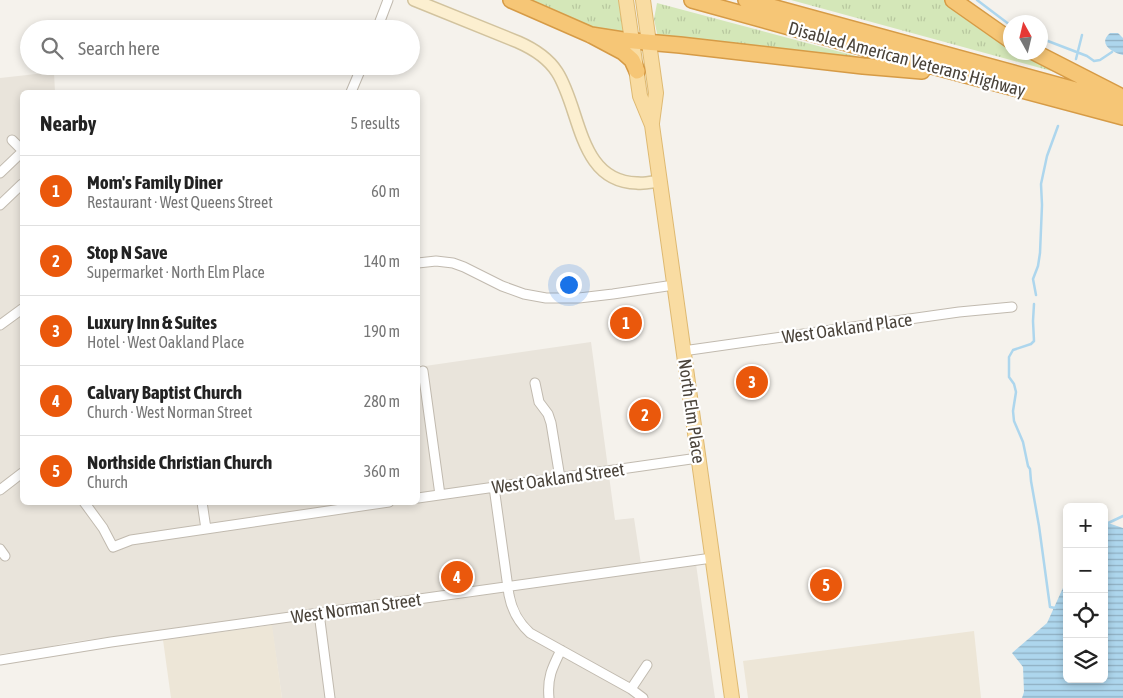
<!DOCTYPE html>
<meta charset="utf-8">
<style>
:root{--surface:#fff;--page:#f6f6f6;--text:#222;--muted:#767676;--line:#e0e0e0;--accent:#ea580c}
body{margin:0;font-family:"Asap Condensed",sans-serif;background:var(--page);color:var(--text)}
.controls{position:absolute;right:15px;bottom:15px;display:grid;overflow:hidden;border-radius:8px;box-shadow:0 2px 8px #0003}
.controls button{width:45px;height:45px;display:grid;place-items:center;padding:0;border:0;border-bottom:1px solid var(--line);background:var(--surface);color:var(--text);font:25px sans-serif}
.compass{position:absolute;left:1003px;top:15px;width:45px;height:45px;border-radius:50%;background:var(--surface);box-shadow:0 2px 8px #0003;rotate:352deg}
.you{position:absolute;left:568px;top:284px;width:18px;height:18px;margin:-12px;border:4px solid #fff;border-radius:50%;background:#1a73e8;box-shadow:0 0 0 8px #1a73e833}
.badge{display:grid;place-items:center;width:32px;height:32px;border-radius:50%;background:var(--accent);color:#fff;font-size:16px;font-weight:700}
.pin{position:absolute;translate:-50% -50%;border:2px solid #fff;box-shadow:0 1px 5px #0006}
.list{margin:0;padding:0;list-style:none}
h2{display:flex;justify-content:space-between;align-items:center;height:65px;margin:0;padding:0 20px;font-size:21px}
h2 small{font-size:16px;font-weight:400;color:var(--muted)}
.list li{display:grid;grid-template-columns:32px 1fr auto;gap:15px;align-items:center;box-sizing:border-box;height:70px;padding:0 20px;border-top:1px solid var(--line)}
.list b{display:block;font-size:19px;white-space:nowrap}
.list p{margin:0;font-size:16px;white-space:nowrap;color:var(--muted)}
.list em{font-size:16px;font-style:normal;color:var(--muted)}
.icon{flex:none;width:28px;height:28px;fill:none;stroke:currentColor;stroke-width:2;stroke-linecap:round;stroke-linejoin:round}
.map{position:relative;flex:none;width:1123px;height:698px;overflow:hidden}
.search{position:absolute;background:var(--surface);box-shadow:0 2px 8px #0003;left:20px;top:20px;width:400px;height:55px;display:flex;align-items:center;gap:12px;box-sizing:border-box;padding:0 18px;border-radius:28px;color:var(--muted);font-size:19px}
.panel{position:absolute;background:var(--surface);box-shadow:0 2px 8px #0003;left:20px;top:90px;width:400px;height:415px;border-radius:8px}
.map>svg:first-child{display:block}
</style>
<div class="map">
<svg width="1123" height="698" viewBox="0 0 1123 698">
<defs>
<pattern id="grass-tufts" width="24" height="20" patternUnits="userSpaceOnUse" patternTransform="scale(1.25)"><rect width="24" height="20" fill="#d4e7b8"/><path d="M3 7l-1-3M5 7V3M7 7l1-3M15 17l-1-3M17 17v-4M19 17l1-3" fill="none" stroke="#b8c79f"/></pattern>
<pattern id="water-rules" width="6" height="5" patternUnits="userSpaceOnUse" patternTransform="scale(1.25)"><rect width="6" height="5" fill="#add6ed"/><path d="M0 2.5h6" fill="none" stroke="#8fafc1"/></pattern>
</defs>
<rect width="100%" height="100%" fill="#f5f2ec"/>
<path fill="#e9e4db" d="M54 72 55 92H22V502H418V367L591 342 615 520 634 518 642 571 696 564 715 698H282L270 615 65 643 44 648 0 654V78Z"/>
<path fill="#ede6d7" d="M272 625 282 698H171L163 640Z
M974 631 981 698H748L743 661Z"/>
<path fill="url(#grass-tufts)" d="M529 0H619L624 38 597 30Z
M791 0H945L991 32 1010 44V52L1026 53 1057 69 1055 72Z
M657 3 863 58 658 38 654 19Z"/>
<path fill="url(#water-rules)" d="M1110 33H1118L1123 38V55C1113 53 1097 44 1110 33Z
M1108 523 1123 528V698H1022L1024 692 1023 667 1012 653 1047 623 1067 579V679H1104V524Z"/>
<g fill="none" stroke-linecap="round" stroke-linejoin="round">
<path stroke="#add6ed" stroke-width="2.5" d="M977 0 1010 25
M1040 38 1087 56 1094 61 1100 60 1112 52
M1076 59 1082 35
M1036 295 1033 279 1038 266 1040 253 1042 205 1041 184 1047 156 1058 126
M1034 304 1033 321 1034 341 1031 344 1013 350 1009 357V377L1014 384 1016 392 1013 411 1014 421 1023 442 1028 466 1030 469 1031 481 1039 526 1050 607 1055 608
M1104 525 1123 516"/>
<g stroke="#c1baaf" stroke-width="11">
<path id="street" d="M377 29 388 0
M351 92 362 66
M12 140 22 150
M0 173 22 152
M0 205 22 184
M418 263 436 261 453 263 464 267 502 286 524 294 546 298H579L613 294 674 285
M0 325 22 309
M683 351 959 312 1012 307
M423 371 440 495
M535 383 539 402 548 414 551 423 560 478
M494 487 509 595C512 611 518 622 530 633L631 689 643 698
M0 490 22 473
M418 498 698 458
M84 502 103 528 113 547 131 540 389 502
M202 502 206 529
M0 549 5 556
M319 613 330 698
M0 660 111 642 712 558
M631 689 647 665
M549 698C547 678 552 668 561 650"/>
</g>
<g stroke="#d2c39e" stroke-width="14">
<path id="secondary" d="M414 0 518 42C534 49 548 58 557 72 581 109 578 182 637 183 644 184 652 182 660 181"/>
</g>
<g stroke="#deb971" stroke-width="16">
<path id="primary" d="M626 0 640 96 652 125 732 698
M643 0 656 93 652 123"/>
</g>
<g stroke="#d69b46" stroke-width="18">
<path id="highway" d="M511 0 591 35 623 52 632 60 637 71
M692 0 865 48 1123 117
M746 0 1123 103
M953 0 1010 40
M591 35 623 40 680 45 863 66 922 71
M1034 52 1118 95"/>
</g>
<use href="#street" stroke="#fff" stroke-width="9"/>
<use href="#secondary" stroke="#fcefd0" stroke-width="11"/>
<use href="#primary" stroke="#f9dca2" stroke-width="14"/>
<use href="#highway" stroke="#f6c676" stroke-width="15"/>
</g>
<g text-anchor="middle" dominant-baseline="central" stroke-width="4.5" stroke-linejoin="round" paint-order="stroke">
<g font-size="18" fill="#4a433a" stroke="#fff">
<text transform="translate(907 59) rotate(15)">Disabled American Veterans Highway</text>
<text transform="translate(847 328) rotate(-8)">West Oakland Place</text>
<text transform="translate(692 411) rotate(82)">North Elm Place</text>
<text transform="translate(558 478) rotate(-8)">West Oakland Street</text>
<text transform="translate(356 608) rotate(-8)">West Norman Street</text>
</g>
</g>
</svg>
<div class="controls">
<button>+</button>
<button>−</button>
<button><svg class="icon" aria-label="locate" viewBox="0 0 24 24"><circle cx="12" cy="12" r="6"/><path d="M12 2v4M12 18v4M2 12h4M18 12h4"/></svg></button>
<button><svg class="icon" aria-label="layers" viewBox="0 0 24 24"><path d="M12 4l9 5-9 5-9-5zM3 14l9 5 9-5"/></svg></button>
</div>
<svg class="compass" viewBox="-18 -18 36 36"><path d="M0-13l5 13h-10z" fill="#e53935"/><path d="M0 13l5-13h-10z" fill="#767676"/></svg>
<div class="you"></div>
<div class="pin badge" style="left:626px;top:323px">1</div>
<div class="pin badge" style="left:645px;top:415px">2</div>
<div class="pin badge" style="left:752px;top:382px">3</div>
<div class="pin badge" style="left:457px;top:577px">4</div>
<div class="pin badge" style="left:826px;top:585px">5</div>
<div class="search"><svg class="icon" aria-label="search" viewBox="0 0 24 24"><circle cx="10" cy="10" r="6"/><path d="M15 15l6 6"/></svg>Search here</div>
<section class="panel">
<h2>Nearby<small>5 results</small></h2>
<ul class="list">
<li><span class="badge">1</span><div><b>Mom's Family Diner</b><p>Restaurant · West Queens Street</p></div><em>60 m</em></li>
<li><span class="badge">2</span><div><b>Stop N Save</b><p>Supermarket · North Elm Place</p></div><em>140 m</em></li>
<li><span class="badge">3</span><div><b>Luxury Inn &amp; Suites</b><p>Hotel · West Oakland Place</p></div><em>190 m</em></li>
<li><span class="badge">4</span><div><b>Calvary Baptist Church</b><p>Church · West Norman Street</p></div><em>280 m</em></li>
<li><span class="badge">5</span><div><b>Northside Christian Church</b><p>Church</p></div><em>360 m</em></li>
</ul>
</section>
</div>
